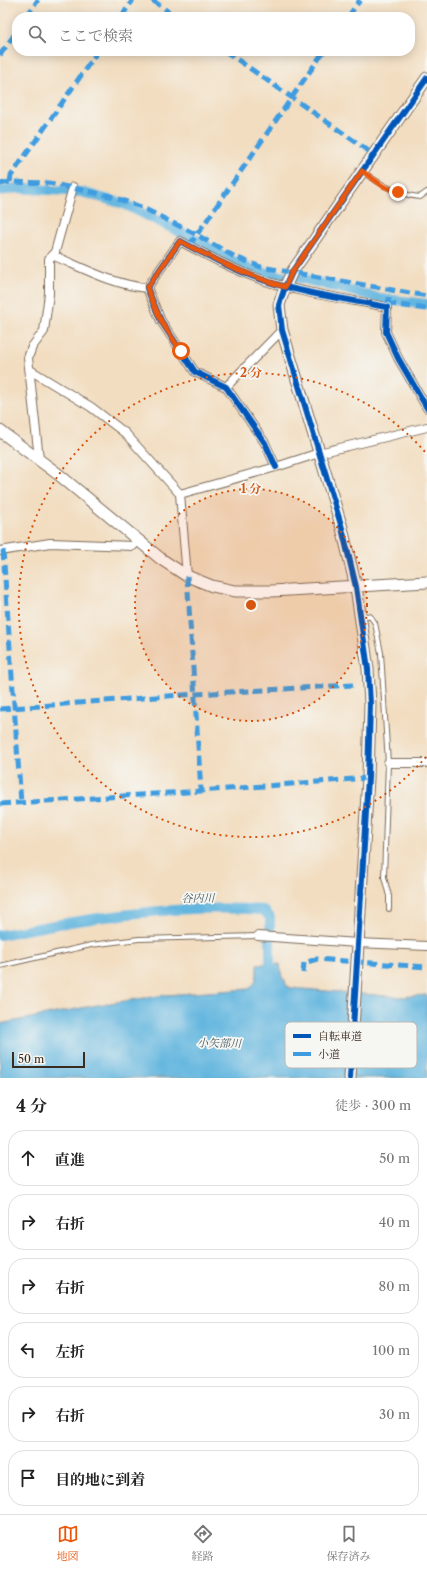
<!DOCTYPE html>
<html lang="ja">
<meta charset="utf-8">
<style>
:root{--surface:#fff;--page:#f6f6f6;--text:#222;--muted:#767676;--line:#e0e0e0;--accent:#ea580c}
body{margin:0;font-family:"Libre Caslon Text","Noto Serif JP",serif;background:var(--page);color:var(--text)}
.scale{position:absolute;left:12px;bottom:10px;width:73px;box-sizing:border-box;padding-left:4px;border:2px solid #3b2a1e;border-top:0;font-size:11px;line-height:14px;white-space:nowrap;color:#3b2a1e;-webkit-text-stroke:3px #f6f6f2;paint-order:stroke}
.stop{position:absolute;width:12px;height:12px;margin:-9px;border:3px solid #ea580c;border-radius:50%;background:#fff}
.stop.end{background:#ea580c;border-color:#fff;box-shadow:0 1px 4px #0008}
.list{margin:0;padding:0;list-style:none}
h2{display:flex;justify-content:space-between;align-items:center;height:52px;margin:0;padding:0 16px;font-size:17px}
h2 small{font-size:13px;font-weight:400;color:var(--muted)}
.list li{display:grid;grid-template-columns:26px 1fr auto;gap:12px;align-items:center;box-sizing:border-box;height:56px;margin:0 8px 8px;padding:0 8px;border:1px solid var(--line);border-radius:16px}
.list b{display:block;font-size:15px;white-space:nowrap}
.list em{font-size:13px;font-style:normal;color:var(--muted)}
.icon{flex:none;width:22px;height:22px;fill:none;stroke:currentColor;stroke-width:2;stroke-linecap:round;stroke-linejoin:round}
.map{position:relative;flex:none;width:427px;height:1078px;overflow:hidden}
.search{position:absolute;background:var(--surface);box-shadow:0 2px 10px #0003;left:12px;right:12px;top:12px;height:44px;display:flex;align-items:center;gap:10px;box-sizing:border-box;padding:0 14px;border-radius:16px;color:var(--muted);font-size:15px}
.sheet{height:436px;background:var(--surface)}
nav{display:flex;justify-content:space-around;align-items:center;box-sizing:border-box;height:56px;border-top:1px solid var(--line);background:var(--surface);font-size:11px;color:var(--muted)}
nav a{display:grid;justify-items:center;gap:2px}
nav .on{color:var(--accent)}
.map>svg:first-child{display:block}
</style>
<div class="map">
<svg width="427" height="1078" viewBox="0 0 427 1078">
<rect width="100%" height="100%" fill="#f6f6f2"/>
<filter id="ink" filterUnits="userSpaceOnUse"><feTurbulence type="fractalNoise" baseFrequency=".025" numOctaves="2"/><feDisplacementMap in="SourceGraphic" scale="8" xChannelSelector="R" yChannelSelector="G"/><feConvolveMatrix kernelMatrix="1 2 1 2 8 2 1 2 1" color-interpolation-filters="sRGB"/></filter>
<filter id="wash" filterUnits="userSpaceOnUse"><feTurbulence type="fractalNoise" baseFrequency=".012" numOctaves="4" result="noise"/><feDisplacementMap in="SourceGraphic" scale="16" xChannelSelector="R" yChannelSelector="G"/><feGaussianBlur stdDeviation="0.9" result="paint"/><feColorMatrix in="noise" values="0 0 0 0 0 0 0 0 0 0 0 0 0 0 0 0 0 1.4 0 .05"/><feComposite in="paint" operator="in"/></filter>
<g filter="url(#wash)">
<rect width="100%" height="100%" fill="#f2ddc0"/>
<path fill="#64b6df" stroke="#50707e" d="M257 964H280L282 978 285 980 286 985 291 988 399 997 427 995V1078H0V1024L97 1005 165 995 249 989C258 983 257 974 257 964Z"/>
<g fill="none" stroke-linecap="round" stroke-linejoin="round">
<path stroke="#64b6df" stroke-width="10" d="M0 191 17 188 81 192 124 204 200 242 225 257 252 270 279 276 299 278 379 298 427 304
M0 935C86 918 175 904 263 910L270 917V978"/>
</g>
</g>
<g filter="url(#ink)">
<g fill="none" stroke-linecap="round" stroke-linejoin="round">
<g stroke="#7b6957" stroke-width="6">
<path id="service" d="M363 172C380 184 398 195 420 197L427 192
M360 615 370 616 375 623 381 653 388 763 384 877 389 896V909
M0 966 91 945 139 939 258 936"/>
</g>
<g stroke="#7b6957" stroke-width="10">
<path id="minor" d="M73 187 55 252 52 255C83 268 114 285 147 288
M30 370 91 407 125 433 180 494 187 576
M226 387 282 330
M39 459 28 358 32 347 44 331 49 294V259L52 255
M276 467 265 443 226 387 195 372 161 321 147 288 180 241C206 255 232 269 260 279 299 293 347 299 387 307L386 332 398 358 427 408
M180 494 276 467 319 453 427 427
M0 551 50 543 133 546 138 541
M388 763H427
M258 936 358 943 427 946"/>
</g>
<g stroke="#7b6957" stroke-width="13">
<path id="tertiary" d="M0 431 58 474 161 559 187 576 212 586 235 591H272L427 582
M350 1078 368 778 370 704 368 669 356 587 342 528 282 330 279 305 285 287 292 272 427 78"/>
</g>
<use href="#service" stroke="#fff" stroke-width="4"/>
<use href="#minor" stroke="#fff" stroke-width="8"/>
<use href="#tertiary" stroke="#fff" stroke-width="11"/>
<path stroke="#3f9ce0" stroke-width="5" stroke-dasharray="10 5" stroke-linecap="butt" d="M152 0 176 17
M26 17 38 0
M121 17 133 0
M348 17 360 0
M225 51 373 154
M0 55 17 31
M10 182 11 176 98 51
M0 184 10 182 49 183 110 196 141 207 197 235 235 257 261 267 427 296
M189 246 324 51
M387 307 392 304 427 309
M387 307 391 290
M3 550 21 803
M187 576 201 791
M0 709 195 694 353 685
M0 804 201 791 368 778
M303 973 304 963 317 959 427 967"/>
<g stroke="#f6f6f2" stroke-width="8">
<path id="cycleway" d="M276 467 265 443 226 387 195 372 161 321 147 288 180 241C206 255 232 269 260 279 299 293 347 299 387 307L386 332 398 358 427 408
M350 1078 368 778 370 704 368 669 356 587 342 528 282 330 279 305 285 287 292 272 427 78"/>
</g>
<use href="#cycleway" stroke="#0057b8" stroke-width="6"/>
</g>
</g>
<g fill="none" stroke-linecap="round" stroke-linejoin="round" filter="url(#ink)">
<path stroke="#ea580c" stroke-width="5" d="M181 351 161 321 147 288 180 241C215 260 246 275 285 287L292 272 362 171 383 186 398 192"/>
</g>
<circle cx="251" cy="605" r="116" fill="#d7540e" fill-opacity=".12"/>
<g fill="none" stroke="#d7540e" stroke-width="2" stroke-dasharray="2 4">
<circle cx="251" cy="605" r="116"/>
<path d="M426 757A232 232 0 1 1 426 453"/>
</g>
<g text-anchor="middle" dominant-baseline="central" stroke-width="3.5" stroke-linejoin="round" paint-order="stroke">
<g font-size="11" font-style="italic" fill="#495b62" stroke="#f6f6f2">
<text transform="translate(198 898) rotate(-1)">谷内川</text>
<text transform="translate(219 1043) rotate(1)">小矢部川</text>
</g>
</g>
<rect x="285" y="1022" width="132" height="46" rx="6" fill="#f6f6f2" stroke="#beb9b2" stroke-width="1"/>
<rect x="293" y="1034" width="18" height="4" fill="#0057b8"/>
<rect x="293" y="1052" width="18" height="4" fill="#3f9ce0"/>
<g font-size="11" fill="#3b2a1e">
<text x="318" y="1040">自転車道</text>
<text x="318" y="1058">小道</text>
</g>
<circle cx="251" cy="605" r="6" fill="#d7540e" stroke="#f6f6f2" stroke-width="2"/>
<g font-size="12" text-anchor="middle" font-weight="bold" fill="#d7540e" stroke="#f6f6f2" stroke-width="3.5" stroke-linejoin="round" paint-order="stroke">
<text x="251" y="377">2 分</text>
<text x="251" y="493">1 分</text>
</g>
</svg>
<div class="scale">50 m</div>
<div class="stop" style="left:181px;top:351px"></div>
<div class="stop end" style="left:398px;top:192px"></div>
<div class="search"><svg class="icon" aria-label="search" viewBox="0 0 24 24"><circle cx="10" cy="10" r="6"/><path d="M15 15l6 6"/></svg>ここで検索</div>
</div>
<section class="sheet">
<h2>4 分<small>徒歩 · 300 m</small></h2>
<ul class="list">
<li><svg class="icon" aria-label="ahead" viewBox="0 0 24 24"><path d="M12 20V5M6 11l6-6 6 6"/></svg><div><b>直進</b></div><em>50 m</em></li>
<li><svg class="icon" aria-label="right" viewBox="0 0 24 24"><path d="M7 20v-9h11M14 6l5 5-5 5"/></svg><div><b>右折</b></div><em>40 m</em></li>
<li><svg class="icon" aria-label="right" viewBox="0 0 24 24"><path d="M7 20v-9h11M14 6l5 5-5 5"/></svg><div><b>右折</b></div><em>80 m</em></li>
<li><svg class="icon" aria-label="left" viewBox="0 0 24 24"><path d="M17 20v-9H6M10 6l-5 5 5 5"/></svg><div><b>左折</b></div><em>100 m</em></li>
<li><svg class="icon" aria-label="right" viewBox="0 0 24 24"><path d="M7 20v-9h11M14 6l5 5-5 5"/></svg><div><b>右折</b></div><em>30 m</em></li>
<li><svg class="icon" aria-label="arrive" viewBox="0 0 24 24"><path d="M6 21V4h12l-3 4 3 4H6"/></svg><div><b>目的地に到着</b></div></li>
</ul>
</section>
<nav>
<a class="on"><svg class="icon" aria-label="map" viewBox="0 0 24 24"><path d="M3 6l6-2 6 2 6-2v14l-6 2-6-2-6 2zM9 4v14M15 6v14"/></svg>地図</a>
<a><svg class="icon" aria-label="directions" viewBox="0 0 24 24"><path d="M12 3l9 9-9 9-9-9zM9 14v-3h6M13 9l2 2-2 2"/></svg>経路</a>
<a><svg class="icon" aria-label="saved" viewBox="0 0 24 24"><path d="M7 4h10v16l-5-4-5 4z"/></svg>保存済み</a>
</nav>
